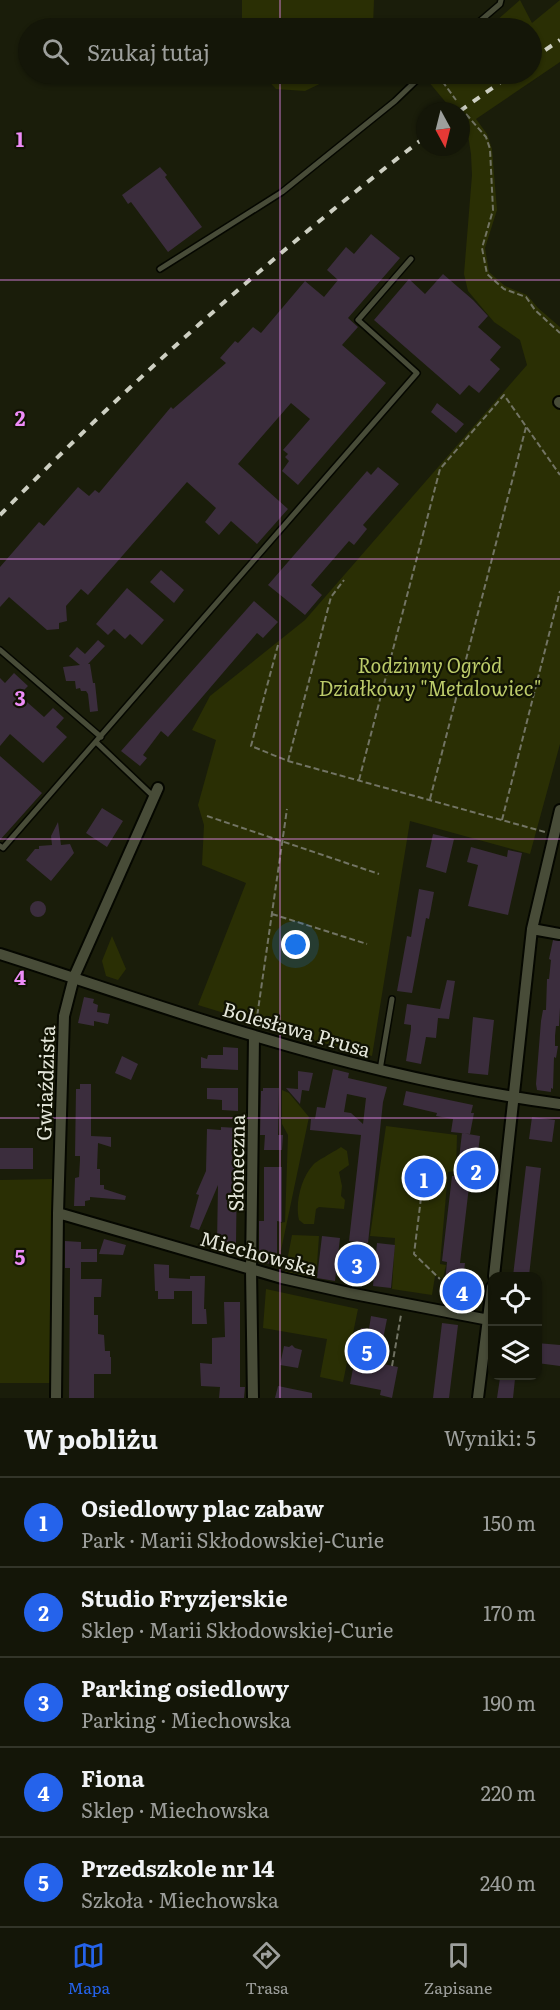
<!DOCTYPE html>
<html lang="pl">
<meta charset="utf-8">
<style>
:root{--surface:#141608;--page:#1d1f12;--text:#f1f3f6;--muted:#9d9f9c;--line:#333529;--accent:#2563eb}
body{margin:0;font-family:Literata,serif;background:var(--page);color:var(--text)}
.controls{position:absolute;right:18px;bottom:18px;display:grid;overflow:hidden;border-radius:12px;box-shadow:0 2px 4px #0004}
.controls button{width:54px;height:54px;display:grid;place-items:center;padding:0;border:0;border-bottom:2px solid var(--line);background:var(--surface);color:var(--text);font:30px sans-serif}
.compass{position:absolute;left:416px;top:102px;width:54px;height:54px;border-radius:50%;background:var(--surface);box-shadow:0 2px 4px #0004;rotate:173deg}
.you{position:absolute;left:296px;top:945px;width:21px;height:21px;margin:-15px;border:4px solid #fff;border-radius:50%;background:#1a73e8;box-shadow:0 0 0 9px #1a73e833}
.badge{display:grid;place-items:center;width:39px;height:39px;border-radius:50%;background:var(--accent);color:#fff;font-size:20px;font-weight:700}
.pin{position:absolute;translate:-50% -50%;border:3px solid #fff;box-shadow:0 2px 6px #0006}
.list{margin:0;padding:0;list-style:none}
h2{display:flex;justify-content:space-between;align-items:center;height:78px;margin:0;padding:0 24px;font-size:26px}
h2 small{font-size:20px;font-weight:400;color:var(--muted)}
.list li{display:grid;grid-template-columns:39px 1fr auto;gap:18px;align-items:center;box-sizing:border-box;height:90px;padding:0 24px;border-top:2px solid var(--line)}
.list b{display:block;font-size:22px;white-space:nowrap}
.list p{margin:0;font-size:20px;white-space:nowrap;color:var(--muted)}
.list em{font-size:20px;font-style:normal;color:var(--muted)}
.icon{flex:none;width:33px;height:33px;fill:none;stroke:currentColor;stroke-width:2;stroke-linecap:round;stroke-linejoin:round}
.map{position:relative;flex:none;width:560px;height:1398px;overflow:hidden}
.search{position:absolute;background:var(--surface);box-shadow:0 2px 4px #0004;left:18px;right:18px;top:18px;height:66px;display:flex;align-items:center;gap:15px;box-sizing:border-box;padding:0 21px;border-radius:33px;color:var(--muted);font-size:22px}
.sheet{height:528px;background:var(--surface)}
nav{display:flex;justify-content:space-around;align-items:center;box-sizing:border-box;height:84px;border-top:2px solid var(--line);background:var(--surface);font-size:16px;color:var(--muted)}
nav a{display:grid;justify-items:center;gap:3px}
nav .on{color:var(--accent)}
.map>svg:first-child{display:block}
</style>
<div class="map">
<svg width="560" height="1398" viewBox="0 0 560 1398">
<rect width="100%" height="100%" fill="#1a1d0a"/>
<path fill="#2a2f04" d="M242 0H374L373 26V28H244L242 18Z
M520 0 532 23 560 0V62L476 119 487 134 492 149 497 210 485 248 489 272 505 286 527 295 538 308 560 327V403H556L560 410V744L530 854 410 821 372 1056 312 1040 198 1005 246 883 202 865 204 825 198 805 216 740 192 730 210 696 305 620 527 365 520 340 494 322 468 291 464 274 472 175 471 154 467 128 461 121V111H453L428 81 436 74H532V28H488Z
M262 74H340L305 91 276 89Z
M112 936 126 969 118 980 106 976 102 961Z
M282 1090 289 1093 309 1117 279 1260 280 1223 285 1222 288 1135 282 1124Z
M386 1126 457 1135 456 1171 448 1172 440 1264 446 1265 443 1278 435 1276 432 1295 392 1289 395 1238 370 1236Z
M341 1147 347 1151 349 1165 339 1172 342 1186 341 1196 345 1200 344 1209 319 1207 316 1209 314 1224H304L299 1220C295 1203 301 1178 313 1165 316 1161 334 1152 341 1147Z
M54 1179 50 1383H0V1180Z
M292 1235 319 1236 316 1279 285 1272Z
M266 1289 358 1309 343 1382 320 1377 327 1339 263 1328Z"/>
<path fill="#3b2d3d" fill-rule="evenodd" d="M160 167 167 175 165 177 202 227 168 252 131 202 128 204 122 195Z
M371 234 400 258 348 318 358 327 342 345 386 383 298 485 282 471 289 461 285 457 288 454 283 450 310 419 291 403 238 464 288 509 257 544 231 521 219 535 205 522 216 508 187 482 88 595 81 589 66 606 67 621 59 623V629L47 630 9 597 0 607V567L39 522 44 526 78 487 89 496 95 490 99 493 171 407 173 409 226 363 220 358 235 341 238 343 253 327 261 333 305 281 324 297 338 280 327 270 346 247 354 254Z
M443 274 473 300 488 316 478 327 501 347 490 360 500 369 479 393 469 385 460 395 374 320 409 279 425 294Z
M437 403 464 424 456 433 431 412Z
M378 467 399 484 363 525 367 529 354 545 349 541 311 585 322 595 305 615 268 585 367 471 371 475Z
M161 570 184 590 174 603 150 582Z
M127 588 164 620 142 645 130 634 125 639 114 629 108 635 96 624Z
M254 601 278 622 263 638 257 633 168 737 161 731 143 755 147 758 140 766 121 751Z
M98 640 105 646 88 664H90L93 683H95L98 711 90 712 88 694 86 691H81L80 688 76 689 75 681H66L63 667 80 665 69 656 77 647 85 654Z
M14 673 28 686 19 695 44 717 53 708 64 718 56 727 67 737 43 763 10 734 0 746V678L5 683Z
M0 756 42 793 0 840Z
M102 808 123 821 107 847 86 833Z
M58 822 61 845 70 844 74 853 51 881 26 860 35 849H39V846L52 845 51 836Z
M433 834 454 839 446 873 426 867Z
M471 847 507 857 508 850 522 853 508 915 468 906 478 865 467 862Z
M419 889 434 892 429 919 426 918 412 993 397 991 407 936 411 937Z
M30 909a8 8 0 1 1 16 0a8 8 0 1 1-16 0Z
M553 940 560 941V1008L559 1026H556L555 1036V1046H558L556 1058 554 1057 553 1089 551 1088V1092L537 1090 536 1084 541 1021 543 1010H546L547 979H549L551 960 549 959Z
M447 980 455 981 449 1019 438 1018 436 1038 426 1037 421 1064 406 1061 411 1029V1025L404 1024 407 1004 440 1009Z
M84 997 94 999 93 1003 98 1005 97 1012 110 1014 108 1024 94 1021V1026L78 1023Z
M473 1017 494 1020 488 1075 468 1073Z
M223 1047 238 1048V1070L201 1068V1057L207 1059 208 1055H223Z
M122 1056 138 1064 131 1080 115 1073Z
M333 1069 349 1073 348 1078 387 1087 383 1102 368 1243 349 1241 361 1135 310 1130 311 1119H315L317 1107 325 1108ZM347 1094 366 1098 363 1124 351 1113 344 1112Z
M298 1071 313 1073 309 1091 302 1090 300 1104 286 1088 298 1089Z
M80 1084H91V1136L111 1137V1147L98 1143 97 1169H100V1185H104V1189L126 1196 125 1200 90 1197V1200L85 1201V1206H74L75 1178 79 1177 80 1160V1156H75L76 1089H80Z
M207 1088H238V1111L222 1110V1100L207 1099Z
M263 1088H279L278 1135H283L282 1150H264L265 1135H260L261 1091H263Z
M406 1091 473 1105 471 1113H474L470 1134 451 1132 453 1119 436 1116 437 1113 403 1105Z
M532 1117 555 1120 552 1142 529 1139Z
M221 1127 237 1128V1150H232L233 1168H237L236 1243H217L218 1185 199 1230 190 1227 199 1195 196 1194 206 1171 207 1129 221 1130Z
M462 1133 480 1136 475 1178H470L460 1263H465L460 1307 443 1303 447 1262 442 1261 452 1176H457Z
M0 1148H33V1169H0Z
M526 1166 541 1168 529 1276H513Z
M264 1167H282V1222L277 1221V1264L259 1263V1221H264Z
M322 1236 340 1238 335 1281 317 1278Z
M104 1239 126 1245 123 1255 99 1254Z
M65 1241 81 1242V1249H97V1262H81V1279H102L101 1297H94V1315H98V1334L104 1335 105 1351H110V1357H111V1374H94V1398H69L70 1268H65Z
M377 1243 395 1245 391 1288 373 1286Z
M154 1264 169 1265V1278L190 1279V1276H205L204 1309H206L207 1324H192V1291H174V1299H158V1291H155Z
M224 1302H240V1387H245L244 1398H219L220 1387 201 1386 200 1363 212 1364V1338L225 1337Z
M371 1316 387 1319 383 1339 379 1338 374 1362 398 1367 392 1398 380 1395 381 1390 350 1384 361 1328 369 1329Z
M442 1323 458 1325 449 1398H433Z
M537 1343 560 1345V1366L537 1363Z
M292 1345 295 1348 302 1350 298 1368 280 1365 284 1346 289 1347Z
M500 1378 515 1379 513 1398H497Z
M278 1386 312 1393V1398H275Z"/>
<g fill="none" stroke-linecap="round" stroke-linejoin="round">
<g stroke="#050700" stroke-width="8">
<path id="service" d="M472 28 500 4 501 0
M160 269 282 192 395 101 423 74
M0 650 101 737
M96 742 154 797
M0 846 3 848 417 373 358 320 411 259
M380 1070 392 999"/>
</g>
<g stroke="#050700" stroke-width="14">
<path id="minor" d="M559 402 560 403
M532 929 560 934
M0 954C85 981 169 1011 255 1036 355 1066 457 1090 560 1104
M58 1213 282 1278 349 1293 489 1320
M494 1276 532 929 560 810
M56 1398 58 1213 64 1016 74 977 158 788
M253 1398 251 1270 254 1036
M478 1398 492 1287"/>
</g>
<path stroke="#727464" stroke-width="2" stroke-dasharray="6 3" stroke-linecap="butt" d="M437 74 456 100
M466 114 486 137 490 149 493 210 482 248 487 274 504 289 526 297 535 310 560 333
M278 645 251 746 288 761 545 832
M288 761 331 597 344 580
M359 780 440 469 504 395 560 475
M430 799 526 427
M207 816 379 874
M502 820 560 591
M272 914 367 944
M256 1024 287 809
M421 1198 414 1254 440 1279
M392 1366 401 1315"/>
<use href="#service" stroke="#484c38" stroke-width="5"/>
<use href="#minor" stroke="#484c38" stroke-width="10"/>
<path stroke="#cdcfc2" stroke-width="4" stroke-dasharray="8 8" stroke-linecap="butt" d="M532 59 560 40
M460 111 512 74
M0 515C133 379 274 253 425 137"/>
</g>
<path fill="none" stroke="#ee8cf8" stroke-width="1.5" stroke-opacity="0.55" d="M280 0V28M280 74V1398M0 280H560M0 559H560M0 839H560M0 1118H560"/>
<g text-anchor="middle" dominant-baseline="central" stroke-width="4.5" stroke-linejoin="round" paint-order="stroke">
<g font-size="20" font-style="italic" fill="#bdcc6a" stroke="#111303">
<text x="430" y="664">Rodzinny Ogród<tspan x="430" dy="23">Działkowy "Metalowiec"</tspan></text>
</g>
<g font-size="20" fill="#e4e6da" stroke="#111303">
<text transform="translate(297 1028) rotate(16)">Bolesława Prusa</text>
<text transform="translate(44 1083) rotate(-88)">Gwiaździsta</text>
<text transform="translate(235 1163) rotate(-89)">Słoneczna</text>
<text transform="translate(259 1252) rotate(15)">Miechowska</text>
</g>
</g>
<g font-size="20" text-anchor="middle" font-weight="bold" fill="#ee8cf8" stroke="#111303" stroke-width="4.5" stroke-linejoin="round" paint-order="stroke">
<text x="20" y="147">1</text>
<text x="20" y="426">2</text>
<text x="20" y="706">3</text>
<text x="20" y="985">4</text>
<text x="20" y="1265">5</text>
</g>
</svg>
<div class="controls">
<button><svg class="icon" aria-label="locate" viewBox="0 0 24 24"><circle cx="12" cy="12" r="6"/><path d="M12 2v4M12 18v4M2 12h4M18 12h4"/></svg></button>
<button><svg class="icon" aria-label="layers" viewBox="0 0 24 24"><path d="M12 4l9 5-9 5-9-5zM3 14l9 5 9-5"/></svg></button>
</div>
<svg class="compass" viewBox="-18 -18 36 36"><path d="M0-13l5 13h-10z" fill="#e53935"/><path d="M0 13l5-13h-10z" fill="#9d9f9c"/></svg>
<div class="you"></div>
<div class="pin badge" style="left:424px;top:1178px">1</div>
<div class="pin badge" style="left:476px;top:1170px">2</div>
<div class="pin badge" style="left:357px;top:1264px">3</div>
<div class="pin badge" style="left:462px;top:1291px">4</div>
<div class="pin badge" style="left:367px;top:1351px">5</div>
<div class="search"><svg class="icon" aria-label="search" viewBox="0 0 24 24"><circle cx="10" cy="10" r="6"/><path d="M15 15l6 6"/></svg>Szukaj tutaj</div>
</div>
<section class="sheet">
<h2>W pobliżu<small>Wyniki: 5</small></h2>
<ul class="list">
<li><span class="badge">1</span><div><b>Osiedlowy plac zabaw</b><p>Park · Marii Skłodowskiej-Curie</p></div><em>150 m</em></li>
<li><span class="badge">2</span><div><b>Studio Fryzjerskie</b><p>Sklep · Marii Skłodowskiej-Curie</p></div><em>170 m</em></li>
<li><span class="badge">3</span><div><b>Parking osiedlowy</b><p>Parking · Miechowska</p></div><em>190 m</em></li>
<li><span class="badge">4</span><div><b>Fiona</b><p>Sklep · Miechowska</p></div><em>220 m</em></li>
<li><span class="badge">5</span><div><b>Przedszkole nr 14</b><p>Szkoła · Miechowska</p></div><em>240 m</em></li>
</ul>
</section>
<nav>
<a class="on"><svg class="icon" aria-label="map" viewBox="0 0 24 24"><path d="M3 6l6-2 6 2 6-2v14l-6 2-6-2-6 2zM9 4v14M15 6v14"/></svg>Mapa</a>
<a><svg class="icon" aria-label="directions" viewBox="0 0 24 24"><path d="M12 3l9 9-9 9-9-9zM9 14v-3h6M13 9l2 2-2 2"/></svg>Trasa</a>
<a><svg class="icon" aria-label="saved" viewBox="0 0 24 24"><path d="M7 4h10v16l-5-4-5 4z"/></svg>Zapisane</a>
</nav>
